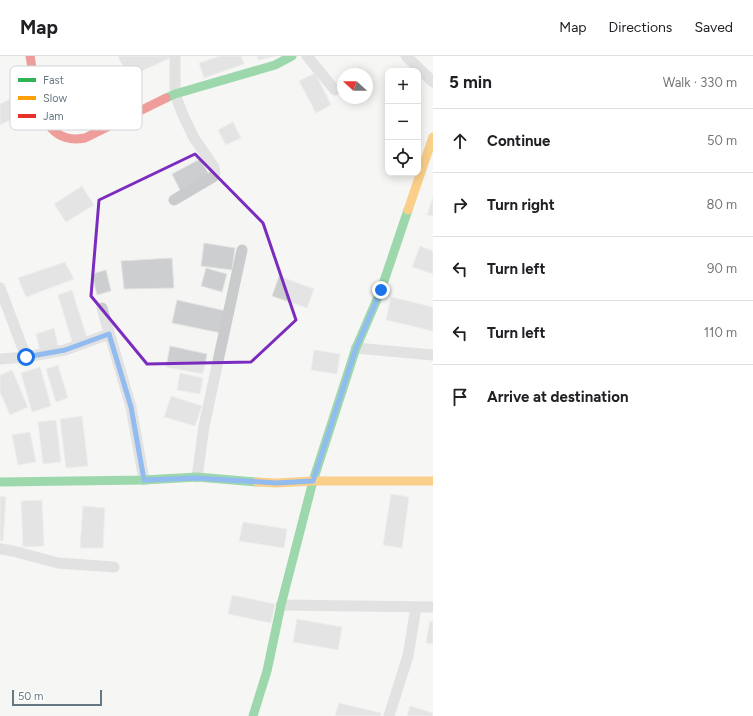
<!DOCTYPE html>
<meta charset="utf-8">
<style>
:root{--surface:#fff;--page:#f2f2f2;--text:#202124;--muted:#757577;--line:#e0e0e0}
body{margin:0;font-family:Figtree,sans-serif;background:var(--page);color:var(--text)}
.controls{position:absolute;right:12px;top:12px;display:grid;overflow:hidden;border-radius:8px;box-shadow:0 2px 10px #0003}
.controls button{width:36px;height:36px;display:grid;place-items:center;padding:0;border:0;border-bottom:1px solid var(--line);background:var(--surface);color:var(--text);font:20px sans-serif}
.compass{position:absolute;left:337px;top:12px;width:36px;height:36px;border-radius:50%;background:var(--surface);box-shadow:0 2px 10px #0003;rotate:291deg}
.scale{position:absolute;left:12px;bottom:10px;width:90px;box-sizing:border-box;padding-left:4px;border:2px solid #667884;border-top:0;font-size:11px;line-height:14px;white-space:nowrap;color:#667884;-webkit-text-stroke:3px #fff;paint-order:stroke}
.stop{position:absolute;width:12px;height:12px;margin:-9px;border:3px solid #1a73e8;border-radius:50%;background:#fff}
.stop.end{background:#1a73e8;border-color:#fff;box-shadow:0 1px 4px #0008}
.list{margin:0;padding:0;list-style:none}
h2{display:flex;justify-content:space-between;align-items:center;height:52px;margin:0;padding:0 16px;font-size:17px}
h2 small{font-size:13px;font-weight:400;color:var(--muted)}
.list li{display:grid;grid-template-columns:26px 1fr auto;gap:12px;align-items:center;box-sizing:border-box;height:64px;padding:0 16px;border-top:1px solid var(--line)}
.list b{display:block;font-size:15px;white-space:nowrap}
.list em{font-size:13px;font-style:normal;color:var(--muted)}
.icon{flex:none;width:22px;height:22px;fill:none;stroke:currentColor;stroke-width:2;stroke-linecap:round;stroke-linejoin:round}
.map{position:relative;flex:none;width:433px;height:660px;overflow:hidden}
header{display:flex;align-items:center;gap:24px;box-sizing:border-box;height:56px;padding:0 20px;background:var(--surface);border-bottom:1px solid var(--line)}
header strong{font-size:19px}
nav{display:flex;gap:22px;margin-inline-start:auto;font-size:14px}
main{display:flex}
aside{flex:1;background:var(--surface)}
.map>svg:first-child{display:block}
</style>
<header>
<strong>Map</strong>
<nav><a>Map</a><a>Directions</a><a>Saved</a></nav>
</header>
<main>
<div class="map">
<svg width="433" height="660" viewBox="0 0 433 660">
<rect width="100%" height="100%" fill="#f5f5f4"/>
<path fill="#cccecf" stroke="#e4e4e4" d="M120 0H172V1L129 21 118 1Z
M220 0H241L244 8 204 22 199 7Z
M257 0H276L258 4Z
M315 17 331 49 316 57 299 25Z
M10 43 18 60 0 69V48Z
M233 66 241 82 226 89 218 74Z
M200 103 210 120 181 136 172 118Z
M82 130 94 149 66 166 54 148Z
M433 141V160L427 159Z
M204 187 235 192 232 214 201 210Z
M420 190 433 195V218L412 211Z
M172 202 174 232 124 233 121 205Z
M65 206 74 223 26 241 18 222Z
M206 212 227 218 222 236 201 230Z
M106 214 111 235 97 239 92 218Z
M279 220 314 233 307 252 272 240Z
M72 234 88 285 73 289 58 239Z
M391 241 433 251V275L386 264Z
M177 244 226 255 221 277 172 267Z
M54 272 58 290 40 295 36 278Z
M170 290 207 298 203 318 166 311Z
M314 294 340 298 337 318 311 314Z
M58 309 68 342 56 346 46 313Z
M40 311 51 350 32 356 21 317Z
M12 314 28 351 10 359 0 336V319Z
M180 317 203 322 200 338 177 334Z
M171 340 202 350 195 370 164 361Z
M82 360 88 410 66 412 60 363Z
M56 364 61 406 43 408 38 366Z
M30 376 36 406 18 409 12 379Z
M391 438 409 441 402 492 383 489Z
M0 440 6 441 3 485H0Z
M42 444 44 490 23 491 21 445Z
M83 450 105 452 103 492H80Z
M243 466 287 473 284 492 239 485Z
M232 539 275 548 271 567 228 558Z
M297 563 342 571 338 594 293 586Z
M430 565 433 566V588L426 587Z
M339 647 381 657 380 660H335Z
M410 650 433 657V660H407Z"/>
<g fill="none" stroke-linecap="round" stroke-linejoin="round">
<path stroke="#cacbcc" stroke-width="11" d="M307 0 335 34
M406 0 433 26
M174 144 213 121 215 117 214 111 194 82 183 59 175 38V0
M0 232 26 301
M102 252 131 351 144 424
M356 292 433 299
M0 303 26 301 65 294 109 278
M197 421 204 370 242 194
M0 493 13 495 58 507 114 511
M281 549 433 551
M389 660 408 600 416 551"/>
<path stroke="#30b455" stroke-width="9" d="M166 42 175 38 275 9 292 0
M0 426 144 424 197 421 257 426
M253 660 267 615 281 549 313 425 356 292 381 234 408 154"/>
<path stroke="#ff9f0a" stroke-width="9" d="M408 154 433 81
M257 426 276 427 313 425H433"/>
<path stroke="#e5322d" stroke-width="9" d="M30 0C36 33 38 91 85 82L166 42"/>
</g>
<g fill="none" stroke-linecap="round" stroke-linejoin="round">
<path stroke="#1a73e8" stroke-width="5" d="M26 301 65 294 109 278 131 351 144 424 197 422 276 427 313 425 356 292 381 234"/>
</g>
<path d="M0 0H433V660H0ZM195 98 263 167 296 264 251 306 147 308 91 240 99 144Z" fill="#f5f5f4" fill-opacity=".55" fill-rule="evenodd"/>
<path fill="none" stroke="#7b2cbf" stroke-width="3" stroke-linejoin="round" d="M195 98 263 167 296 264 251 306 147 308 91 240 99 144Z"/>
<rect x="10" y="10" width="132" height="64" rx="6" fill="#fff" stroke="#d1d6da" stroke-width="1"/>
<rect x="18" y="22" width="18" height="4" fill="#30b455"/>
<rect x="18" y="40" width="18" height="4" fill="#ff9f0a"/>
<rect x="18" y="58" width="18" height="4" fill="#e5322d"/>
<g font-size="11" fill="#667884">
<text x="43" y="28">Fast</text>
<text x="43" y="46">Slow</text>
<text x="43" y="64">Jam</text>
</g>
</svg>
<div class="controls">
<button>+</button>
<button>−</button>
<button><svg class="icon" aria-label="locate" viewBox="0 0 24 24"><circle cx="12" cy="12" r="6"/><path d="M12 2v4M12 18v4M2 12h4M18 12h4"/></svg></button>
</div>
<svg class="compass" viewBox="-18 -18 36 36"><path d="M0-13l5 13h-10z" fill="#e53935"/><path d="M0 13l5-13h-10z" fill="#757577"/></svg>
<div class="scale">50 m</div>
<div class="stop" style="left:26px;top:301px"></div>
<div class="stop end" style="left:381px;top:234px"></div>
</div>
<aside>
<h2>5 min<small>Walk · 330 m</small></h2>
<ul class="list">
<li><svg class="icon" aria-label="ahead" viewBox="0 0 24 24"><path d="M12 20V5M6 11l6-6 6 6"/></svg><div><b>Continue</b></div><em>50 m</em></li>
<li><svg class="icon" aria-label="right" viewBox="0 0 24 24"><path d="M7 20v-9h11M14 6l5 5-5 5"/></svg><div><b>Turn right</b></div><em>80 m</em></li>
<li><svg class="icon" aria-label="left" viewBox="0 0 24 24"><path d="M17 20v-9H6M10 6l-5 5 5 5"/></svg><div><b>Turn left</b></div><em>90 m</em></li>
<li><svg class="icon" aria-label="left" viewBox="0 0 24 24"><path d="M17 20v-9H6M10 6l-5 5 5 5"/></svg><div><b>Turn left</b></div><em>110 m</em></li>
<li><svg class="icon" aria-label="arrive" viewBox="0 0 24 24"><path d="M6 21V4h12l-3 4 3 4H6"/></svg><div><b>Arrive at destination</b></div></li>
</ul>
</aside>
</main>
